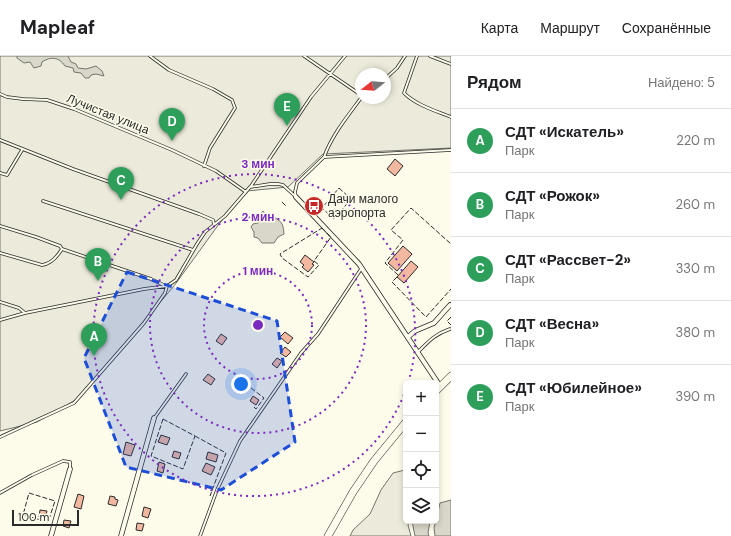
<!DOCTYPE html>
<html lang="ru">
<meta charset="utf-8">
<style>
:root{--surface:#fff;--page:#f2f2f2;--text:#202124;--muted:#757577;--line:#e0e0e0;--accent:#ea580c}
body{margin:0;font-family:"DM Sans",sans-serif;background:var(--page);color:var(--text)}
.controls{position:absolute;right:12px;bottom:12px;display:grid;overflow:hidden;border-radius:6px;box-shadow:0 2px 6px #0003}
.controls button{width:36px;height:36px;display:grid;place-items:center;padding:0;border:0;border-bottom:1px solid var(--line);background:var(--surface);color:var(--text);font:20px sans-serif}
.compass{position:absolute;left:355px;top:12px;width:36px;height:36px;border-radius:50%;background:var(--surface);box-shadow:0 2px 6px #0003;rotate:253deg}
.scale{position:absolute;left:12px;bottom:10px;width:67px;box-sizing:border-box;padding-left:4px;border:2px solid #2b2b2b;border-top:0;font-size:11px;line-height:14px;white-space:nowrap;color:#2b2b2b;-webkit-text-stroke:3px #fdfbea;paint-order:stroke}
.you{position:absolute;left:241px;top:328px;width:14px;height:14px;margin:-10px;border:3px solid #fff;border-radius:50%;background:#1a73e8;box-shadow:0 0 0 6px #1a73e833}
.badge{display:grid;place-items:center;width:26px;height:26px;border-radius:50%;background:var(--accent);color:#fff;font-size:13px;font-weight:700}
.pin{position:absolute;translate:-50% -33px;filter:drop-shadow(0 1px 2px #0008)}
.pin::after{content:'';position:absolute;top:21px;width:14px;height:12px;background:inherit;clip-path:polygon(0 0,100% 0,50% 100%)}
.list{margin:0;padding:0;list-style:none}
h2{display:flex;justify-content:space-between;align-items:center;height:52px;margin:0;padding:0 16px;font-size:17px}
h2 small{font-size:13px;font-weight:400;color:var(--muted)}
.list li{display:grid;grid-template-columns:26px 1fr auto;gap:12px;align-items:center;box-sizing:border-box;height:64px;padding:0 16px;border-top:1px solid var(--line)}
.list b{display:block;font-size:15px;white-space:nowrap}
.list p{margin:0;font-size:13px;white-space:nowrap;color:var(--muted)}
.list em{font-size:13px;font-style:normal;color:var(--muted)}
.icon{flex:none;width:22px;height:22px;fill:none;stroke:currentColor;stroke-width:2;stroke-linecap:round;stroke-linejoin:round}
.map{position:relative;flex:none;width:451px;height:480px;overflow:hidden}
header{display:flex;align-items:center;gap:24px;box-sizing:border-box;height:56px;padding:0 20px;background:var(--surface);border-bottom:1px solid var(--line)}
header strong{font-size:19px}
nav{display:flex;gap:22px;margin-inline-start:auto;font-size:14px}
main{display:flex}
aside{flex:1;background:var(--surface)}
.map>svg:first-child{display:block}
</style>
<header>
<strong>Mapleaf</strong>
<nav><a>Карта</a><a>Маршрут</a><a>Сохранённые</a></nav>
</header>
<main>
<div class="map">
<svg width="451" height="480" viewBox="0 0 451 480">
<rect width="100%" height="100%" fill="#fdfbea"/>
<path fill="#ecebdb" stroke="#74746e" fill-rule="evenodd" d="M0 0H451V92L323 98 288 131 247 135 219 168 174 230 77 343 37 366 0 375ZM361 18H385V42H361Z
M405 414 406 465H409L408 469 411 480H350L353 474 370 458 381 434 393 417Z"/>
<path fill="#d8d7c9" stroke="#74746e" d="M17 0H68L71 6 76 8 78 12 86 13 96 10 102 15 104 20 96 18 91 19 89 22H85L81 17 74 16 73 12 65 10C59 1 51 0 42 6L41 10 34 12 30 6 24 7 17 2Z
M263 155 267 160 271 159C281 166 283 165 284 178L278 181 274 187H262L258 182 254 181V176L251 171 253 168 258 167 261 162 260 158Z
M451 444V480H435L434 472 440 447Z
M412 465H430L428 477 429 480H415Z"/>
<path fill="#f2b8a0" stroke="#2b2b2b" d="M395 103 403 110 395 120 387 113Z
M403 190 412 198 397 215 388 207Z
M305 199 314 206 312 208 314 209 308 216 302 211 304 209 300 206Z
M411 205 418 211 404 227 397 221Z
M285 276 293 282 288 288 280 281Z
M221 278 227 282 222 289 216 285Z
M285 291 291 296 286 301 280 297Z
M277 302 282 305 277 312 272 308Z
M208 318 215 323 211 329 203 324Z
M253 340 259 344 256 349 250 345Z
M161 379 170 382 167 389 158 386Z
M126 386 135 389 131 400 123 398Z
M174 395 181 397 179 403 172 401Z
M208 396 218 399 216 406 206 403Z
M159 406 165 408 163 417 157 415Z
M206 407 215 411 211 419 202 415Z
M78 438 84 440 81 453 74 451Z
M110 440 115 441V443L118 444 116 450 108 448Z
M144 451 151 453 148 462 142 460Z
M40 454 47 455 45 462 39 461Z
M64 464 71 465 69 472 63 470Z
M137 467 144 468 142 475 136 474Z"/>
<g fill="none" stroke-linecap="round" stroke-linejoin="round">
<g stroke="#2b2b2b" stroke-width="3.5">
<path id="service" d="M150 0 169 14 213 33 232 44 235 52 210 92 204 110
M304 0 361 39
M417 0 404 37C416 49 436 55 451 61
M430 0 451 8
M385 23 397 12 405 0
M0 38 7 41 23 43 47 44 74 53 172 94 216 115 246 136
M0 84 73 113 199 158 213 164 214 168
M324 101C332 79 347 61 361 42
M0 117 7 119 22 94
M251 130 311 41 345 0
M296 141 295 136 297 127 324 101 451 94
M43 145 193 194
M0 170 36 181 60 190 62 193 151 223 166 230
M0 197 42 209C51 208 57 201 62 193
M0 246 19 252 25 257 144 233 167 230 176 224 197 188 205 176 225 160 250 131 270 128H278L283 129 296 141
M0 264 25 257
M418 296C429 285 435 278 450 273
M155 361 186 318
M0 381 74 347 144 267 165 237 167 230
M0 437 32 419 63 405 70 406V413
M200 480 217 434 240 385 301 297 318 278 361 213"/>
</g>
<g stroke="#2b2b2b" stroke-width="5.5">
<path id="minor" d="M296 141 359 208 440 330
M408 281 415 275 434 267 450 249
M51 480 70 413
M121 480 154 362"/>
</g>
<g stroke="#2b2b2b" stroke-width="8">
<path id="trunk" d="M436 335 451 320
M328 480 353 436 374 405 406 366"/>
</g>
<use href="#service" stroke="#fdfbea" stroke-width="2"/>
<use href="#minor" stroke="#fdfbea" stroke-width="4"/>
<use href="#trunk" stroke="#fdfbea" stroke-width="7"/>
<path stroke="#2b2b2b" stroke-width="1" stroke-dasharray="5 2" stroke-linecap="butt" d="M339 132 351 143 334 163 322 152Z
M282 146 286 150
M322 172 331 181 314 205 319 209 308 221 282 202 280 198Z
M398 219 385 207 403 184 391 174 411 152 451 188
M397 221 392 226 426 261 451 233
M451 261 447 265 451 269
M251 332 264 342 256 353 254 351
M163 363 195 380 183 413 151 400Z
M195 380 226 397 210 440
M29 437 55 445 48 466 23 459Z"/>
</g>
<path fill="#1d4ed8" fill-opacity="0.2" stroke="#1d4ed8" stroke-width="3" stroke-dasharray="8 5" stroke-linejoin="round" d="M127 216 277 265 295 386 221 434 126 411 84 302Z"/>
<g fill="none" stroke="#7b2cbf" stroke-width="2" stroke-dasharray="2 4">
<circle cx="258" cy="269" r="54"/>
<circle cx="258" cy="269" r="108"/>
<path d="M406 333A161 161 0 1 1 408 327"/>
</g>
<defs>
<g id="bus-disc" transform="scale(1)"><circle r="9.5" fill="#c62828" stroke="#fdfbea"/><path d="M-5-6H5V4H4V6H2V4H-2V6H-4V4H-5ZM-3.5-4V0h7V-4ZM-3.5 1.2v1.5H-2V1.2ZM2 1.2v1.5H3.5V1.2Z" fill="#fff"/></g>
</defs>
<g fill-rule="evenodd">
<use href="#bus-disc" x="314" y="150"/>
</g>
<g text-anchor="middle" dominant-baseline="central" stroke-width="3" stroke-linejoin="round" paint-order="stroke">
<g font-size="12" fill="#2b2b2b" stroke="#fdfbea">
<text transform="translate(108 58) rotate(22)">Лучистая улица</text>
</g>
<g font-size="12" fill="#2b2b2b" stroke="#fdfbea" text-anchor="start">
<text x="328" y="143">Дачи малого<tspan x="328" dy="14">аэропорта</tspan></text>
</g>
</g>
<circle cx="258" cy="269" r="6" fill="#7b2cbf" stroke="#fdfbea" stroke-width="2"/>
<g font-size="12" text-anchor="middle" font-weight="bold" fill="#7b2cbf" stroke="#fdfbea" stroke-width="3" stroke-linejoin="round" paint-order="stroke">
<text x="258" y="112">3 мин</text>
<text x="258" y="165">2 мин</text>
<text x="258" y="219">1 мин</text>
</g>
</svg>
<div class="controls">
<button>+</button>
<button>−</button>
<button><svg class="icon" aria-label="locate" viewBox="0 0 24 24"><circle cx="12" cy="12" r="6"/><path d="M12 2v4M12 18v4M2 12h4M18 12h4"/></svg></button>
<button><svg class="icon" aria-label="layers" viewBox="0 0 24 24"><path d="M12 4l9 5-9 5-9-5zM3 14l9 5 9-5"/></svg></button>
</div>
<svg class="compass" viewBox="-18 -18 36 36"><path d="M0-13l5 13h-10z" fill="#e53935"/><path d="M0 13l5-13h-10z" fill="#757577"/></svg>
<div class="scale">100 m</div>
<div class="you"></div>
<div class="pin badge" style="left:94px;top:300px;background:#2e9e5b">A</div>
<div class="pin badge" style="left:98px;top:225px;background:#2e9e5b">B</div>
<div class="pin badge" style="left:121px;top:144px;background:#2e9e5b">C</div>
<div class="pin badge" style="left:172px;top:85px;background:#2e9e5b">D</div>
<div class="pin badge" style="left:287px;top:70px;background:#2e9e5b">E</div>
</div>
<aside>
<h2>Рядом<small>Найдено: 5</small></h2>
<ul class="list">
<li><span class="badge" style="background:#2e9e5b">A</span><div><b>СДТ «Искатель»</b><p>Парк</p></div><em>220 m</em></li>
<li><span class="badge" style="background:#2e9e5b">B</span><div><b>СДТ «Рожок»</b><p>Парк</p></div><em>260 m</em></li>
<li><span class="badge" style="background:#2e9e5b">C</span><div><b>СДТ «Рассвет-2»</b><p>Парк</p></div><em>330 m</em></li>
<li><span class="badge" style="background:#2e9e5b">D</span><div><b>СДТ «Весна»</b><p>Парк</p></div><em>380 m</em></li>
<li><span class="badge" style="background:#2e9e5b">E</span><div><b>СДТ «Юбилейное»</b><p>Парк</p></div><em>390 m</em></li>
</ul>
</aside>
</main>
